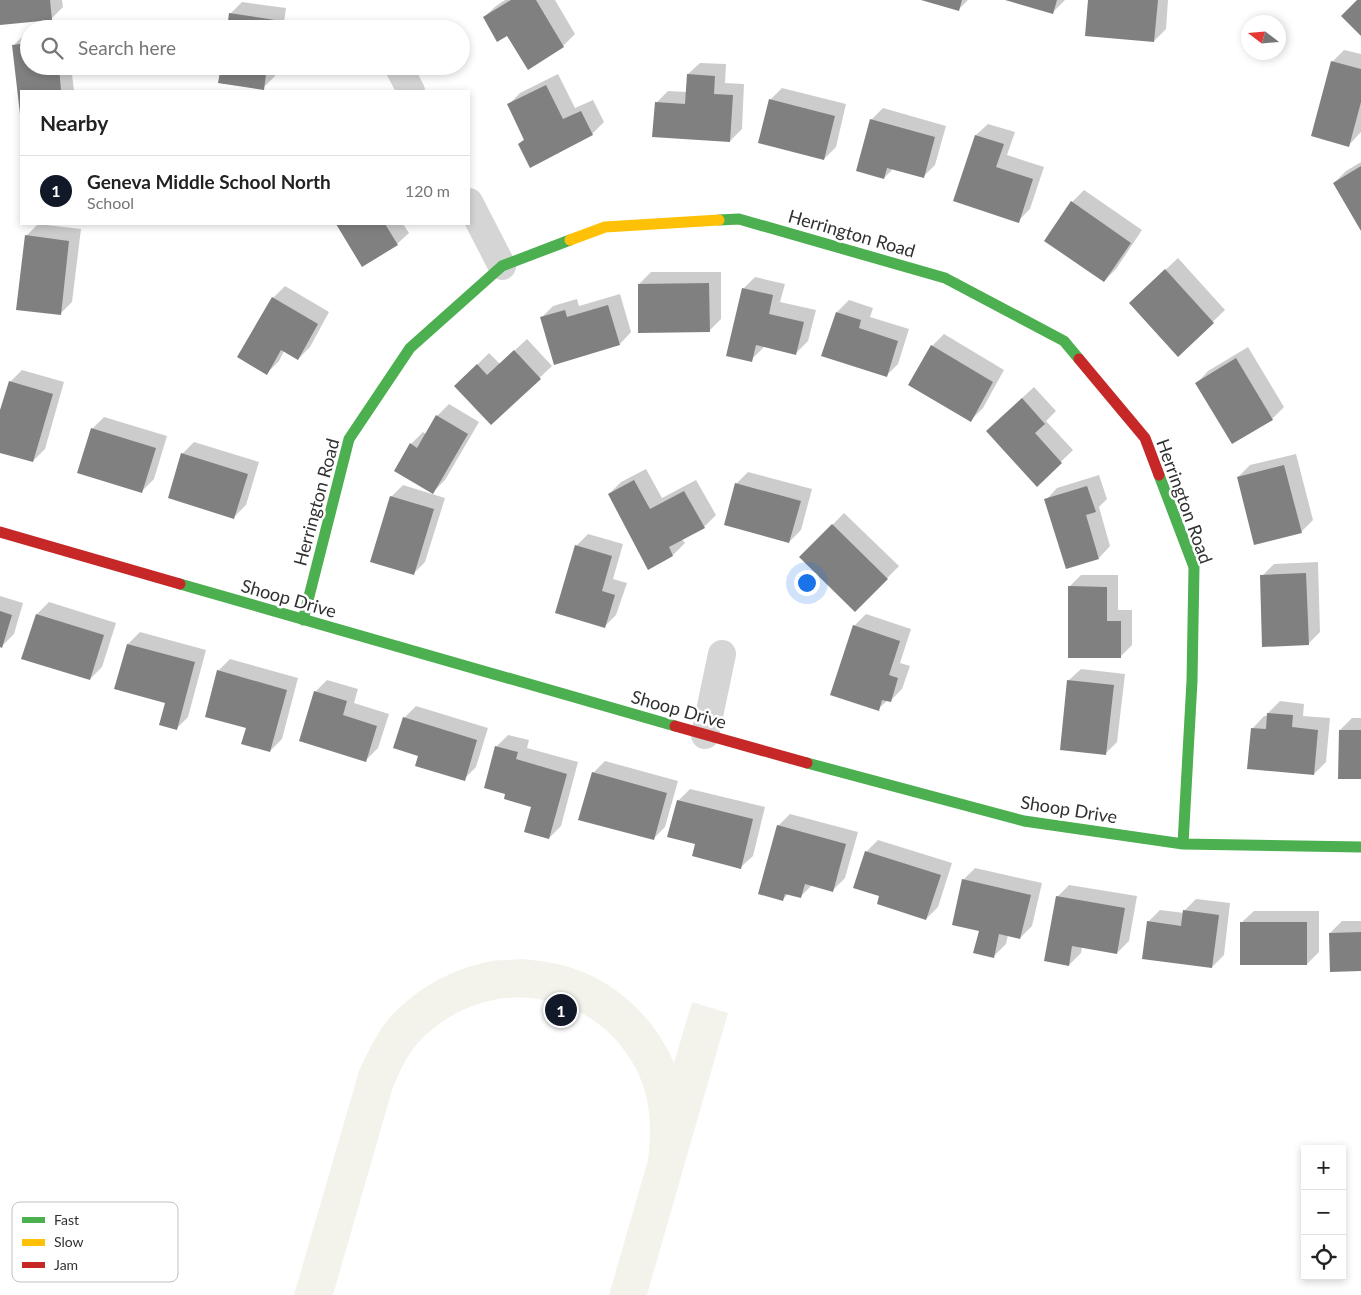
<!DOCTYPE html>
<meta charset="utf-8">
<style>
:root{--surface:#fff;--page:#f2f2f2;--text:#222;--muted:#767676;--line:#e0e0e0;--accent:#111827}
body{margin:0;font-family:Lato,sans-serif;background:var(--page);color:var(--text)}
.controls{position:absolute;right:15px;bottom:15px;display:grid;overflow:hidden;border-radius:0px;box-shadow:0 2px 8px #0003}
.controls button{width:45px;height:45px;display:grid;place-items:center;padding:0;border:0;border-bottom:1px solid var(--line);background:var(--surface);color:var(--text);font:25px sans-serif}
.compass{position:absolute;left:1241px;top:15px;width:45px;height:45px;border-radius:50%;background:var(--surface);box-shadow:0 2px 8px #0003;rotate:286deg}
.you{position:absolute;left:806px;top:582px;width:18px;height:18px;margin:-12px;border:4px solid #fff;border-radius:50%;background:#1a73e8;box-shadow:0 0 0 8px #1a73e833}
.badge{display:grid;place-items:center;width:32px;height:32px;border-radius:50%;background:var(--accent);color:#fff;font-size:16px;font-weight:700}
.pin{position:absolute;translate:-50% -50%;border:2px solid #fff;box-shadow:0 1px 5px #0006}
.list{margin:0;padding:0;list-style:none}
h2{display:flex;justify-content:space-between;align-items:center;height:65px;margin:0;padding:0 20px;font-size:21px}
h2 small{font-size:16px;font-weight:400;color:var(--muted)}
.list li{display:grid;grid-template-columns:32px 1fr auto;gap:15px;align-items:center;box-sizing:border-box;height:70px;padding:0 20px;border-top:1px solid var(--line)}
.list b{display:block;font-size:19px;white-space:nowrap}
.list p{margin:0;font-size:16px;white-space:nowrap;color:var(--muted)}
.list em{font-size:16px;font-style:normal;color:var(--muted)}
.icon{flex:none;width:28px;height:28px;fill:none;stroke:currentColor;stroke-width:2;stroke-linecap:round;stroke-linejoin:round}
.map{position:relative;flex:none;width:1361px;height:1295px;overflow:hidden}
.search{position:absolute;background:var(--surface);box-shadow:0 2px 8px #0003;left:20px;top:20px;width:450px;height:55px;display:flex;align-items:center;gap:12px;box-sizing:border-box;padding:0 18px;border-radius:28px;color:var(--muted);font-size:19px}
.panel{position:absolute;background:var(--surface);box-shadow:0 2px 8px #0003;left:20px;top:90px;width:450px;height:135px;border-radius:0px}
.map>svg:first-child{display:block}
</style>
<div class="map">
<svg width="1361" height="1295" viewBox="0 0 1361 1295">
<rect width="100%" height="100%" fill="#fff"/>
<path fill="#f3f3ec" d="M522 959C532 960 543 961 553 963 608 974 652 1012 674 1063L692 1002 728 1013 647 1295H609L648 1160C652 1127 651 1097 635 1067 590 984 480 974 417 1044 406 1056 400 1072 393 1087L333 1295H294L359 1071C367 1054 375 1036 387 1021 413 990 452 968 492 961 501 960 512 960 522 959Z"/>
<path fill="#0003" d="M0 0H62L63 7 51 19 0 21Z
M505 0H555L575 34 563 46 508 34 484 17 496 6Z
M923 0H968L958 10Z
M1008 0H1065L1053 12Z
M1090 0H1168L1166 29 1154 41Z
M242 2 286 8 283 29H228L230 14Z
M26 33H29V66H71L74 91H21V114L14 45Z
M1344 50 1361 54V132L1349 145 1332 62Z
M700 63 726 64 725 83 744 84 742 129 730 141 656 103 668 91 687 92 688 74Z
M222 66H277L275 76 263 88Z
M558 74 575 108 593 100 604 122 592 134 519 144 525 138 508 105 520 93Z
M782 88 846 104 836 147 824 159 770 100Z
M883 108 946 126 935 165 923 177 893 169 884 178 871 120Z
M988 124 1015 132 1007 155 1044 167 1030 209 1018 221 976 135Z
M1361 162V228L1334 183 1346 171Z
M1084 190 1142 230 1116 269 1104 281 1072 202Z
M38 224 81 229 72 302 60 314 26 236Z
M337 224H403L409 233 397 244 362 265Z
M1178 258 1225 310 1178 355 1142 292Z
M651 272H721V319L709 331 639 284Z
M755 277 785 284 780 302 816 310 808 341 796 353 764 346 763 348 751 360 743 289Z
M285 286 329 312 310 347 298 359 284 351 279 361 267 373 273 298Z
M620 294 631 332 620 344 541 318 553 306 577 299 579 306Z
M849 300 873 308 870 317 909 329 898 364 886 376 837 312Z
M944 334 1004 370 983 408 971 420 932 346Z
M527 339 552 366 491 424 468 374 489 353 500 364Z
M1248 347 1284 407 1272 419 1197 383 1208 371Z
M22 370 64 382 45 449 33 461 0 451V415L10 382Z
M1034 387 1056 411 1046 421 1073 450 1037 485 999 419Z
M449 404 479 422 445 480 433 492 411 444 423 432 426 434 437 416Z
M104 417 167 436 154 479 142 491 92 429Z
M194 442 259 462 246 505 234 517 182 454Z
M1296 454 1313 520 1301 532 1238 477 1250 465Z
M646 469 662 498 696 480 716 515 704 527 682 539 685 543 673 555 649 568 609 494 621 482Z
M748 472 812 489 801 530 789 542 736 484Z
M1099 475 1107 499 1099 507 1110 546 1099 558 1046 500 1057 488Z
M403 485 445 498 425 562 414 573 391 497Z
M844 513 899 566 855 611 801 557Z
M588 534 623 544 613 579 627 583 616 615 604 627 576 546Z
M1318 562 1320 632 1308 644 1262 576 1274 564Z
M1081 575H1118V610H1132V645L1120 657 1069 587Z
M0 596 23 603 14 634 2 646H0Z
M49 602 116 623 102 667 90 679 37 614Z
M866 614 911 629 900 663 910 666 902 689 890 701 888 700 878 709 854 626Z
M140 632 206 650 188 717 176 729 167 702 116 688 128 644Z
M230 659 298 678 282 739 270 751 247 727 218 671Z
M1081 669 1125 674 1117 742 1105 754 1069 680Z
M327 680 358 689 354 703 389 714 378 748 366 760 315 692Z
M1280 701 1304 704 1303 716 1330 718 1326 762 1314 774 1253 728 1264 716H1268V713Z
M416 706 488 728 476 767 464 779 420 755 404 718Z
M1352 718H1361V778L1340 730Z
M508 735 529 740 527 748 578 762 561 826 549 838 532 806 507 793 496 747Z
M605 761 678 781 665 827 653 839 593 773Z
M690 789 765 807 753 856 741 867 696 843 678 801Z
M790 814 858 832 845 878 833 890 812 885 800 897 788 894 783 899 778 826Z
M878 840 952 863 938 907 926 919 881 896 866 852Z
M975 868 1042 883 1032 926 1020 938 1008 935 1006 944 994 956 980 930 963 880Z
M1069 885 1137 896 1129 941 1117 953 1082 947 1081 953 1069 965 1057 897Z
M1196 899 1230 903 1224 955 1212 967 1148 922 1160 910 1184 913V911Z
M1254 911H1319V952L1307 964 1242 922Z
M1342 921H1361V970L1330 933Z"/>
<path fill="#808080" d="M0 0H50L52 20 0 25Z
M511 0H536L564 47 528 70 507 36 497 42 483 17Z
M921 0H962L959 11Z
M1005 0H1057L1053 14Z
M1088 0H1158L1154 42 1085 36Z
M1357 0H1361V36L1341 16Z
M229 13 275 20 273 29H227Z
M29 43V66H59L61 91H21V114H20L12 45Z
M1331 61 1361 69V102L1349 147 1311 136Z
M221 66H267L264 90 218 83Z
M687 74 715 76 714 94 733 95 730 142 652 137 655 102 685 104Z
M546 85 563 119 581 111 593 135 530 168 518 144 524 140 507 104Z
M769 99 835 116 824 160 758 143Z
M870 119 935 137 924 178 887 168 884 179 856 171Z
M975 135 1004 144 996 167 1033 179 1019 223 953 201Z
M1361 166V231L1333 183Z
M1071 201 1131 243 1104 282 1044 241Z
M336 224H385L398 245 362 267Z
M25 235 69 241 61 315 16 310Z
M1165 269 1214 323 1178 357 1129 303Z
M709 283 710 332 638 333V284Z
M742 288 773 295 769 314 804 322 796 355 756 345 752 362 726 356Z
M272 297 318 324 298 360 281 350 267 375 237 357Z
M608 305 620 345 554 365 540 317 565 310 567 317Z
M836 312 861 320 859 328 898 341 887 377 821 356Z
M931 345 993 382 971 422 908 385Z
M514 350 541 379 491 425 454 386 477 364 487 375Z
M1236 358 1273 420 1232 444 1195 383Z
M9 381 53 394 33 462 0 453V410Z
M1022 398 1045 424 1035 433 1062 463 1037 487 986 431Z
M436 415 468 434 433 494 394 471 410 443 417 448Z
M91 428 156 448 142 493 77 473Z
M181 453 248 474 234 519 168 498Z
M1284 465 1302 533 1254 545 1237 477Z
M634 480 650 509 684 491 705 528 669 547 673 556 648 570 608 494Z
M735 483 801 501 789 543 724 525Z
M1087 486 1096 512 1086 515 1099 559 1066 569 1044 499Z
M390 496 434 509 414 575 370 562Z
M832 524 888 579 855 612 799 557Z
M575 545 612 556 602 591 615 595 605 628 555 613Z
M1306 573 1309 645 1262 647 1260 575Z
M1068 586 1107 587V621H1121V658H1068Z
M0 611 12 615 2 648 0 647Z
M36 614 104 635 90 680 21 659Z
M853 625 900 641 889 675 898 678 891 702 882 700 879 711 830 695Z
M127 644 195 662 177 730 159 725 165 703 114 689Z
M217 670 287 690 270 752 241 744 246 728 205 717Z
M1067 680 1114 685 1106 755 1060 750Z
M314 691 347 701 343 715 377 726 366 762 299 741Z
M1267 713 1293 715 1292 727 1318 730 1314 775 1247 769 1251 728 1266 729Z
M403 717 477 740 465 781 415 766 418 756 393 748Z
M1339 730H1361V779H1338Z
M495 746 518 752 516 759 567 774 549 839 524 832 531 807 504 799 505 794 484 788Z
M592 772 667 793 654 840 578 820Z
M677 800 753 819 741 869 692 856 695 844 667 837Z
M777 825 846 844 833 892 805 884 801 898 785 894 783 901 758 894Z
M865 851 941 875 926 920 877 904 879 896 853 888Z
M962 879 1031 895 1020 939 999 934 994 958 973 953 979 931 952 925Z
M1056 896 1125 908 1117 954 1072 946 1069 966 1044 961Z
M1183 910 1219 915 1212 968 1142 959 1147 921 1181 926Z
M1240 922H1307V965H1240Z
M1361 932V971L1330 972 1329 933Z"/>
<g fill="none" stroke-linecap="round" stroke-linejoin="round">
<path stroke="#d5d5d5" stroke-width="28" d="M398 66 411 91
M469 202 502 266
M705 735 722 654"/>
<path stroke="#4caf50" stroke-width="11" d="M719 220 739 219 945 278 1064 341 1079 359
M1159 475 1194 567 1192 681 1183 844
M180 584 675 726
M303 620 349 439 410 348 502 266 570 240
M807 763 1024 821 1183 844 1361 847"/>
<path stroke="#ffc107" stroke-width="11" d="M570 240 605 227 719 220"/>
<path stroke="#c62828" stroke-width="11" d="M1079 359 1145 438 1159 475
M0 532 180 584
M675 726 807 763"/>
</g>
<g text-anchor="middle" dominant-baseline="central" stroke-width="5" stroke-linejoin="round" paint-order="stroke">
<g font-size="18" fill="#313131" stroke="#fff">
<text transform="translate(852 233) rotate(16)">Herrington Road</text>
<text transform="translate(1185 501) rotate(70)">Herrington Road</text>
<text transform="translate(316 502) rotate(-75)">Herrington Road</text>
<text transform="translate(289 598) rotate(16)">Shoop Drive</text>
<text transform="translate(679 709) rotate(16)">Shoop Drive</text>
<text transform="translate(1069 809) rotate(9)">Shoop Drive</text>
</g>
</g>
<rect x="12" y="1202" width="166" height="80" rx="8" fill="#fff" stroke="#c1c1c1" stroke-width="1"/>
<rect x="22" y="1217" width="23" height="6" fill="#4caf50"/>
<rect x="22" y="1239" width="23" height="7" fill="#ffc107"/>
<rect x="22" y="1262" width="23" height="6" fill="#c62828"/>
<g font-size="14" fill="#313131">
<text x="54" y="1225">Fast</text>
<text x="54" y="1247">Slow</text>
<text x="54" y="1270">Jam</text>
</g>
</svg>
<div class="controls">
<button>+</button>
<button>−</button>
<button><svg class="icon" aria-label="locate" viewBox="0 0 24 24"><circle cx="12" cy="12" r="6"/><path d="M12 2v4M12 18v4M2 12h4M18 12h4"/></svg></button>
</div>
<svg class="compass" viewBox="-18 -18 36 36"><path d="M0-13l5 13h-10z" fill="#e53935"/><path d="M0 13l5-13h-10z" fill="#767676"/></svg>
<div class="you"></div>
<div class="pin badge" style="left:561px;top:1010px">1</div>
<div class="search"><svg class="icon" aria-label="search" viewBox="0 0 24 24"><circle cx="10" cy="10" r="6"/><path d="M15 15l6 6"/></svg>Search here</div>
<section class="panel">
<h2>Nearby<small></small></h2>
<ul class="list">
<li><span class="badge">1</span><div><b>Geneva Middle School North</b><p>School</p></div><em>120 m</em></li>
</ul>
</section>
</div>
